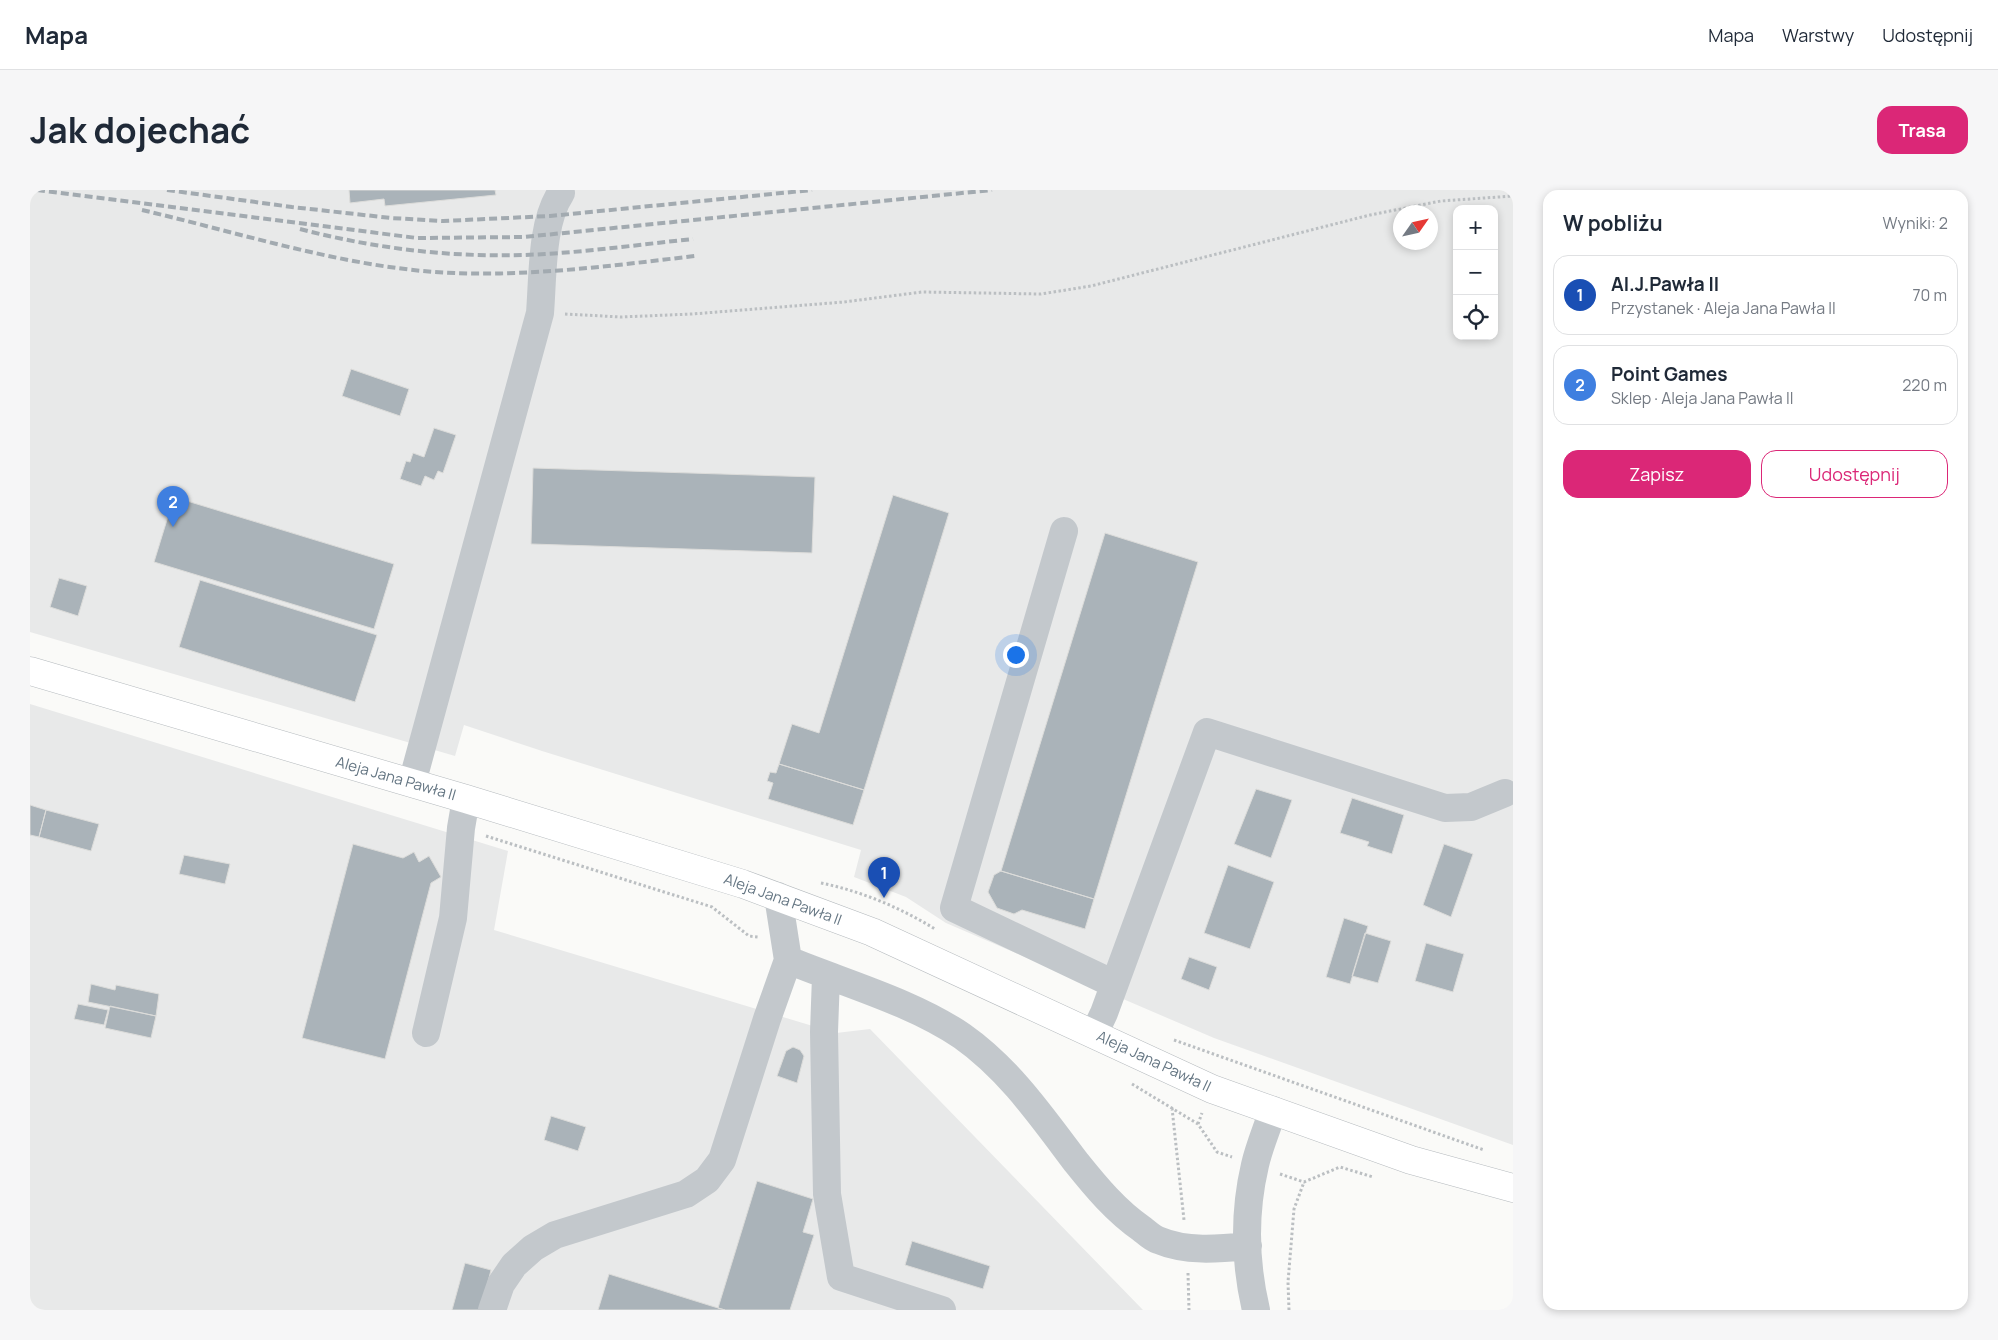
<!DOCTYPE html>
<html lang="pl">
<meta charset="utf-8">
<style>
:root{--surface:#fff;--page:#f6f6f7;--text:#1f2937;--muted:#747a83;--line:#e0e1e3;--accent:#db2777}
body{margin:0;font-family:Manrope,sans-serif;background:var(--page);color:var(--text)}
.controls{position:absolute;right:15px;top:15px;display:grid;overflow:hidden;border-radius:10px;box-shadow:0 2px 8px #0003}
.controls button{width:45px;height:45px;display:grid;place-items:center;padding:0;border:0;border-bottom:1px solid var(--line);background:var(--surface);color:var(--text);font:25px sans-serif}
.compass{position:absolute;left:1363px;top:15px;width:45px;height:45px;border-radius:50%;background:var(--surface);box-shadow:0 2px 8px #0003;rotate:56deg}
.you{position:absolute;left:985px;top:464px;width:18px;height:18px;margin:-12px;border:4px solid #fff;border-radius:50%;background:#1a73e8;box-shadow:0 0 0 8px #1a73e833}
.badge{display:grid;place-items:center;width:32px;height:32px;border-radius:50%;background:var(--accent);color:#fff;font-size:16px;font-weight:700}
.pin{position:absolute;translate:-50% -41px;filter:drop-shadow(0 1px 2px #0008)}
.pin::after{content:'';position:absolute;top:26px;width:18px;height:15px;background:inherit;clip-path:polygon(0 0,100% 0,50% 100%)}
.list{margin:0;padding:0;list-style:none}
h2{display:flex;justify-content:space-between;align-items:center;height:65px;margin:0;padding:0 20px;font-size:21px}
h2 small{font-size:16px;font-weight:400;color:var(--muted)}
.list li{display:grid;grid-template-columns:32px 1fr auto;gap:15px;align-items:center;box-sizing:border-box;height:80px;margin:0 10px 10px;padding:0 10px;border:1px solid var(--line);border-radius:15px}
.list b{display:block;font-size:19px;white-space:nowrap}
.list p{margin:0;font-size:16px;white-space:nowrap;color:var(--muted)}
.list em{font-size:16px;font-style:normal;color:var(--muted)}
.actions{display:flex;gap:10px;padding:15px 20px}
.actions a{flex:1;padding:11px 0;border:1px solid var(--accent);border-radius:15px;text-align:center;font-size:18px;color:var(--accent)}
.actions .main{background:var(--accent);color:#fff}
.icon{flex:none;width:28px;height:28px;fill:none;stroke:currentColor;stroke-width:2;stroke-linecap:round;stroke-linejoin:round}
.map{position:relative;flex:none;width:1483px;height:1120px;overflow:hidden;border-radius:15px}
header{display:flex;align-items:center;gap:30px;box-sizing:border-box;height:70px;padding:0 25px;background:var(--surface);border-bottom:1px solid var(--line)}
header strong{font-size:24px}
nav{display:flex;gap:28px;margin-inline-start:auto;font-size:18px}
.intro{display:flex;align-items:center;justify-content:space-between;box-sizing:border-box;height:120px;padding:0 30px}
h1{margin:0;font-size:35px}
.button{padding:12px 22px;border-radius:15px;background:var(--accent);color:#fff;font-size:18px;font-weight:700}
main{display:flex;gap:30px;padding:0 30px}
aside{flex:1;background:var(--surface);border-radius:15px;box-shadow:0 2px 8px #0003}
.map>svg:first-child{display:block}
</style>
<header>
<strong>Mapa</strong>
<nav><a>Mapa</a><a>Warstwy</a><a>Udostępnij</a></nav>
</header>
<div class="intro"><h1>Jak dojechać</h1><a class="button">Trasa</a></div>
<main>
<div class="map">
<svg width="1483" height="1120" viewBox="0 0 1483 1120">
<rect width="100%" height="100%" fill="#fafaf8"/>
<path fill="#e8e9e9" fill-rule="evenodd" d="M0 0H1483V955L1184 848 916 733 876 707 824 687 831 660 512 561 434 535 425 566 0 442ZM1427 19H1464V146H1427ZM1370 22H1400V52H1370Z
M0 514 478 661 464 740 806 843 840 839 1113 1120H0Z"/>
<path fill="#aab3b9" stroke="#dcdcda" d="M319 0H465L466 5 355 16 354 9 320 13Z
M321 179 379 199 370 226 312 206Z
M404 238 426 245 413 283 408 281 404 290 395 286 391 296 370 289 376 271 380 272 383 263 394 267Z
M503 278 785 287 782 363 501 354Z
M863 305 919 323 834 600 749 574 762 534 789 543Z
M144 307 364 374 344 439 124 372Z
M1075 343 1168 372 1064 709 971 681Z
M29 388 57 396 48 426 20 417Z
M170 390 347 445 325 512 149 457Z
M749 574 834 600 823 635 738 609 743 593 737 591 740 582 746 583Z
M1226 599 1262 610 1241 668 1204 654Z
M1322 608 1374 625 1362 664 1337 656 1339 652 1310 643Z
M0 615 16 620 9 647 0 645Z
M16 620 69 634 61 661 9 647Z
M323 654 373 668 384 662 389 672 399 666 411 687 401 693 355 869 272 848Z
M1414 654 1443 664 1421 727 1393 715Z
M154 665 200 674 195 694 149 684Z
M1198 675 1244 692 1220 759 1174 743Z
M971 681 1064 709 1055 739 992 720 984 724 967 718 958 702 964 685Z
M1314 728 1338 736 1320 794 1296 787Z
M1335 743 1361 751 1348 793 1322 786Z
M1396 753 1434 764 1423 802 1385 791Z
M1159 767 1187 777 1179 800 1151 789Z
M61 794 85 800 86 795 129 804 126 826 58 812Z
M48 814 78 820 74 835 44 829Z
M80 816 126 826 121 848 75 838Z
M763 857 770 860 774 866 767 893 747 886 756 861Z
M521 926 556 937 548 961 514 950Z
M727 991 783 1009 773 1042 784 1045 760 1120H695L688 1118Z
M882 1051 960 1076 953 1099 875 1075Z
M435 1073 461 1080 451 1120H422Z
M579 1084 688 1118 695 1120H568Z"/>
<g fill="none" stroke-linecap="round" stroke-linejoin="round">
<g stroke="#b5babe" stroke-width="29">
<path id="major" d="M0 481 436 609 713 694 842 742 1182 899 1381 970 1483 998"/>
</g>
<path stroke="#bbbfc2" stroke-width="3" stroke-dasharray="2.5 2.5" stroke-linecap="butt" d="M535 124 591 127 662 124 814 112 892 102 1011 104 1061 96 1340 25 1411 11 1483 6
M456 646 682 717 719 746 728 747
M791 693C831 701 871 718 905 739
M1144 850 1454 960
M1102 894 1168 934 1187 962 1202 967
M1142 918 1154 1030
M1168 934 1172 923
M1250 984 1274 992 1310 977 1343 987
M1158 1083 1159 1120
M1259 1120 1258 1092 1264 1019 1274 992"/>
<path stroke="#c3c8cc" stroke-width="28" d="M1034 341 924 718 1084 794
M382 593 510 123C513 87 511 32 531 3
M758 770C814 793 882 812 932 846 979 879 1012 927 1046 972 1066 997 1086 1021 1112 1039 1117 1043 1122 1048 1128 1050 1156 1062 1188 1059 1218 1056
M796 786 794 842 797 1004 811 1087 912 1120
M396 843 423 728 431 638 436 609
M1064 844 1074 823 1177 542 1415 618 1441 617 1475 603
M462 1120 471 1094 484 1075 503 1058 525 1045 656 1004 677 990 692 970 737 829 758 770 748 706
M1226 1120C1215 1073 1214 1022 1225 975 1229 957 1237 939 1243 920"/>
<use href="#major" stroke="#fff" stroke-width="28"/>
<path stroke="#a2aab0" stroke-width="4" stroke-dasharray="8 4" stroke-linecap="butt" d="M7 0 387 48 494 47 962 0
M137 0 262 17 361 28 413 31 520 26 782 0
M112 20C206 42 308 75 405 82 492 88 579 76 665 66
M270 39C350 60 433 69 515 64 565 61 614 54 663 49"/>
</g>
<g text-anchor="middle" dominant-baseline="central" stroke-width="5" stroke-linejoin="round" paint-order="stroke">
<g font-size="15" fill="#657683" stroke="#fff">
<text transform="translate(366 588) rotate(16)">Aleja Jana Pawła II</text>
<text transform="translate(753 709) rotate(20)">Aleja Jana Pawła II</text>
<text transform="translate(1124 871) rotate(25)">Aleja Jana Pawła II</text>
</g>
</g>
</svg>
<div class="controls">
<button>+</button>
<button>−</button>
<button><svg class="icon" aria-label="locate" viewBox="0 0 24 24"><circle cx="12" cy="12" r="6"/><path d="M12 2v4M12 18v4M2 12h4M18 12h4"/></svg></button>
</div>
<svg class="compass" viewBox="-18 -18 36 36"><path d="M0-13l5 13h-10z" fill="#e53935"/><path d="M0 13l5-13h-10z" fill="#747a83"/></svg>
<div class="you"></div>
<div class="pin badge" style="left:854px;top:708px;background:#1a4fb4">1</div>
<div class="pin badge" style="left:143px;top:337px;background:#3f7fe0">2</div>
</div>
<aside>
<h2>W pobliżu<small>Wyniki: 2</small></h2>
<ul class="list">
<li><span class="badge" style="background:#1a4fb4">1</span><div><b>Al.J.Pawła II</b><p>Przystanek · Aleja Jana Pawła II</p></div><em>70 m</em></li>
<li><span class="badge" style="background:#3f7fe0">2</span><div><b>Point Games</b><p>Sklep · Aleja Jana Pawła II</p></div><em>220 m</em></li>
</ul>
<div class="actions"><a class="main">Zapisz</a><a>Udostępnij</a></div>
</aside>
</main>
